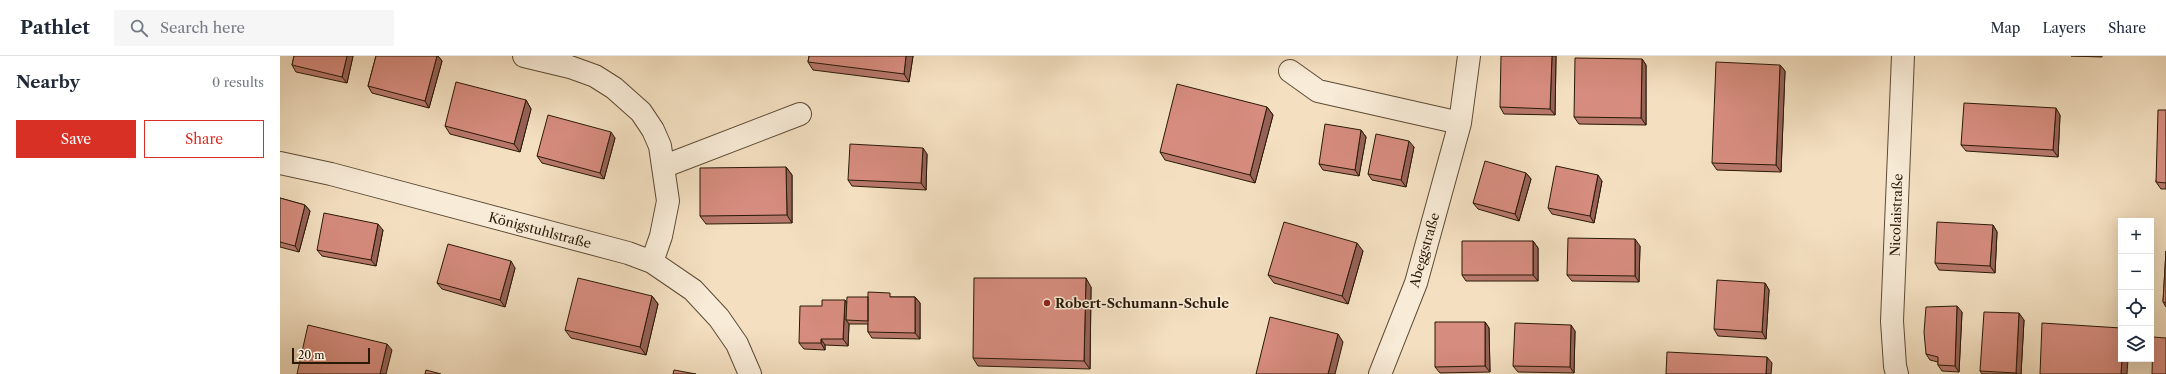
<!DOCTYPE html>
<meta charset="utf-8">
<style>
:root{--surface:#fff;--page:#f6f6f7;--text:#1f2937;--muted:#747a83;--line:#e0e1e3;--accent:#d93025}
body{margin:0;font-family:"Libre Caslon Text",serif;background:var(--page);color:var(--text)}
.controls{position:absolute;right:12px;bottom:12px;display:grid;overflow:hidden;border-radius:0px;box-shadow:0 4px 16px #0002}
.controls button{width:36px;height:36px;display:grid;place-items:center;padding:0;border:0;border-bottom:1px solid var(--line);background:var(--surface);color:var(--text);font:20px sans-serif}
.scale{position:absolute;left:12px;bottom:10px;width:78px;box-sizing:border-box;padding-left:4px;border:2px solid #291906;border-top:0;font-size:11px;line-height:14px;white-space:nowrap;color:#291906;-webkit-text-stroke:3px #f8ebd7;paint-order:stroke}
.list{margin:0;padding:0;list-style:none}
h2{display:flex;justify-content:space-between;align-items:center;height:52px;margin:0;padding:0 16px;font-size:17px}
h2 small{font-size:13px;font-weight:400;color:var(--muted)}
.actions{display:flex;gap:8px;padding:12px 16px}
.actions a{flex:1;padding:9px 0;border:1px solid var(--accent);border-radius:0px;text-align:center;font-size:14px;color:var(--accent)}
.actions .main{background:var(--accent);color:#fff}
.icon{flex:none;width:22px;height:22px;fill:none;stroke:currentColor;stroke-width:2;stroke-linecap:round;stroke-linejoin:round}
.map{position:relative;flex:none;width:1886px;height:318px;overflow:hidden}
header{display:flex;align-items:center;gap:24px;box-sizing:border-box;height:56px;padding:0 20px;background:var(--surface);border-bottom:1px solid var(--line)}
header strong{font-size:19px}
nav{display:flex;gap:22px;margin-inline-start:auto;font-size:14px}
.search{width:280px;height:36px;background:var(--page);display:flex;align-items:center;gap:10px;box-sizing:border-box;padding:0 14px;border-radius:0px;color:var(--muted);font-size:15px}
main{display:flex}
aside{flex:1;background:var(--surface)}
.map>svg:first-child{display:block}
</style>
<header>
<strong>Pathlet</strong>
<div class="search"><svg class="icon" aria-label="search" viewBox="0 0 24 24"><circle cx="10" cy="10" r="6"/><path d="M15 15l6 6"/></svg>Search here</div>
<nav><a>Map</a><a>Layers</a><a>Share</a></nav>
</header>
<main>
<aside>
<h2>Nearby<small>0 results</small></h2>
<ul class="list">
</ul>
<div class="actions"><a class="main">Save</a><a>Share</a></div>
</aside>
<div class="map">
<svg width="1886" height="318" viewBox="0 0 1886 318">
<rect width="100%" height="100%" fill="#f4e0c1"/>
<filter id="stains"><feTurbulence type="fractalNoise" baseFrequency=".005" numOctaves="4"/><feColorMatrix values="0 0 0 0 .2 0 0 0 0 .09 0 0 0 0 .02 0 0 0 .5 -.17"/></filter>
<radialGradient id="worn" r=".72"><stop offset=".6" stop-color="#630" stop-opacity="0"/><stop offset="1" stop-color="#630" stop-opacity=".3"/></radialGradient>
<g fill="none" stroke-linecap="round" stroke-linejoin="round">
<g stroke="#5c4b35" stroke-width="24">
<path id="minor" d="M244 0 290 11 315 20 334 32 361 56 373 74 380 90 388 145 381 180 372 206
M1010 15 1038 35 1180 67
M0 107 51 118 348 197 372 206 413 234 439 262 457 288 470 318
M385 110 520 58
M1100 318 1136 227 1180 67 1189 0
M1617 318 1615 310 1612 265 1623 0"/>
</g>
<use href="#minor" stroke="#f8ebd7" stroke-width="22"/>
</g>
<path fill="#b8786c" stroke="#291906" d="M14 0H73L67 27 16 16 12 9Z
M96 0H158L162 5 149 52 92 37 88 30Z
M529 0H633L629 26 533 14 528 6Z
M1276 0 1275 59 1224 58 1220 51Z
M1791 0H1822V1Z
M1362 3 1366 9V69L1299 68 1294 61Z
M1500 9 1505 15 1501 116 1437 114 1432 107Z
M246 44 251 53 240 96 170 78 165 70Z
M987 51 993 59 975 127 885 104 880 96Z
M1886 54V133H1881L1876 126Z
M1780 59 1778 101 1686 95 1681 89Z
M1081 74 1086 81 1079 120 1043 114 1039 108Z
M335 82 324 123 262 107 257 100Z
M1134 91 1126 131 1092 124 1088 118Z
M647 98 646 134 572 130 568 124Z
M506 111 512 119V167L426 168 420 160Z
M1246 117 1251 123 1239 165 1198 153 1193 147Z
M1322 125 1314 167 1272 158 1268 152Z
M0 142 25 149 30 155 19 196 0 191Z
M1713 169 1717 176 1715 217 1659 214 1655 207Z
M103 174 96 210 42 200 37 194Z
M1253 185 1258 192V225H1186L1182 219Z
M1360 190 1359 226 1292 225 1287 219Z
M1083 195 1068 248 994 227 988 219Z
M1886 195V251L1883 246Z
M235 212 225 251 162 233 157 227Z
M1485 227 1489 234 1486 283 1438 280 1434 273Z
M811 231 810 313 698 310 693 302Z
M372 240 378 248 366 299 291 282 285 274Z
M588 241H635L640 247V283L592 282 588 276V268H569L568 290 545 289V294L524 293 519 287 565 244 567 247Z
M1682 256 1679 316 1662 315 1658 309V306L1650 304 1646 298Z
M1744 264 1741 318H1702L1700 315Z
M1205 266 1209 272 1210 316 1160 317 1155 311Z
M1295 275 1294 317 1238 316 1233 310Z"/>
<path fill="#966258" stroke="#291906" d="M67 0H73L67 27 62 21Z
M157 0H158L162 5 149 52 145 45Z
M626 0H633L629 26 624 18Z
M1272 0H1276L1275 59 1270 53Z
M1362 3 1366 9V69L1361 62Z
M1500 9 1505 15 1501 116 1496 109Z
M246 44 251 53 240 96 234 88Z
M987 51 993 59 975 127 970 119Z
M1776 52 1780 59 1778 101 1773 94Z
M1081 74 1086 81 1079 120 1075 114Z
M331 76 335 82 324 123 320 117Z
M1129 85 1134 91 1126 131 1121 124Z
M643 92 647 98 646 134 641 127Z
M506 111 512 119V167L507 159Z
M1246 117 1251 123 1239 165 1235 158Z
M1318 119 1322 125 1314 167 1310 160Z
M25 149 30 155 19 196 15 190Z
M98 168 103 174 96 210 91 204Z
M1713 169 1717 176 1715 217 1710 210Z
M1355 183 1360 190 1359 226 1355 220Z
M1253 185 1258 192V225L1253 219Z
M1077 187 1083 195 1068 248 1062 240Z
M231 205 235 212 225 251 220 244Z
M806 222 811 231 810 313 804 305Z
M1485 227 1489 234 1486 283 1482 276Z
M372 240 378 248 366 299 360 291Z
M635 241 640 247V283L635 277Z
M565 244 569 251 566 264 569 268 568 290 563 283Z
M1677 250 1682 256 1679 316 1675 310Z
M1739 257 1744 264 1741 318H1737L1736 317Z
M1205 266 1209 272 1210 316 1205 310Z
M1291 269 1295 275 1294 317 1290 311Z
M1058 278 1063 286 1055 318H1048Z
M541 283 545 289V294L541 287Z
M107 288 112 294 106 318H100Z
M1487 301 1492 307 1491 318H1486Z
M1842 303H1848L1847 318H1841Z"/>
<path fill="#d68c7e" stroke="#291906" d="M14 0H67L62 21 12 9Z
M96 0H157L145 45 88 30Z
M529 0H626L624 18 528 6Z
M1221 0H1272L1270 53 1220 51Z
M1295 2 1362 3 1361 62 1294 61Z
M1436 6 1500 9 1496 109 1432 107Z
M176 26 246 44 234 88 165 70Z
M897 28 987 51 970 119 880 96Z
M1684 47 1776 52 1773 94 1681 89Z
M1878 54H1886V127L1876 126Z
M268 59 331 76 320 117 257 100Z
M1045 68 1081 74 1075 114 1039 108Z
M1096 78 1129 85 1121 124 1088 118Z
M570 88 643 92 641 127 568 124Z
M1205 105 1246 117 1235 158 1193 147Z
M1276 110 1318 119 1310 160 1268 152Z
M506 111 507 159 420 160V112Z
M0 142 25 149 15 190 0 186Z
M44 157 98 168 91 204 37 194Z
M1004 166 1077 187 1062 240 988 219Z
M1657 166 1713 169 1710 210 1655 207Z
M1288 182 1355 183V220L1287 219Z
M1182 185H1253V219H1182Z
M168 188 231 205 220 244 157 227Z
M1886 195V247L1883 246Z
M298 222 372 240 360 291 285 274Z
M694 222H806L804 305 693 302Z
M1437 224 1485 227 1482 276 1434 273Z
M588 236 610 237V241H635V277L588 276Z
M567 241H588V265L566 264Z
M542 244H565L563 283H541V287H519L520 250H542Z
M1677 250 1675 310 1658 309V301L1646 298 1644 276 1646 251Z
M1704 256 1739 257 1736 317 1700 315Z
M990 261 1058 278 1048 318H976Z
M1155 266H1205V310L1155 311Z
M1235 267 1291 269 1290 311 1233 310Z
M1762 267 1841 272V303H1842L1841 318H1760Z
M28 269 107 288 100 318H17Z
M1873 281 1886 282V318H1872Z
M1387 296 1487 301 1486 318H1386Z
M146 314 161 318H145Z
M394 314 416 318H393Z"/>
<circle fill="#8f2418" stroke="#f8ebd7" stroke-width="1.5" cx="767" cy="247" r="4"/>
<g text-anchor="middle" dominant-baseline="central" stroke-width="3" stroke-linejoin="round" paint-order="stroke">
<g font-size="13" fill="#291906" stroke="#f8ebd7">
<text transform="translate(1616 159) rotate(-88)">Nicolaistraße</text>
<text transform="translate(260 174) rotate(15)">Königstuhlstraße</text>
<text transform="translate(1144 194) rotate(-74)">Abeggstraße</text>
</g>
<g font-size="13" font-weight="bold" fill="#291906" stroke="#f8ebd7" text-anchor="start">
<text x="775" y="247">Robert-Schumann-Schule</text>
</g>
</g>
<rect width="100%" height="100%" filter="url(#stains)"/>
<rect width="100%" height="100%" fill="url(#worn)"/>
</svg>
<div class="controls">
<button>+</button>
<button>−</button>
<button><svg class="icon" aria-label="locate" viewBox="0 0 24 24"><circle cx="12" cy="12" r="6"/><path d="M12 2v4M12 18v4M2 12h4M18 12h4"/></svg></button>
<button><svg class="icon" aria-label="layers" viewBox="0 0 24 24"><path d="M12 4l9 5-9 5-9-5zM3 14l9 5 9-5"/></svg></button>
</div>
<div class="scale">20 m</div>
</div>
</main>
